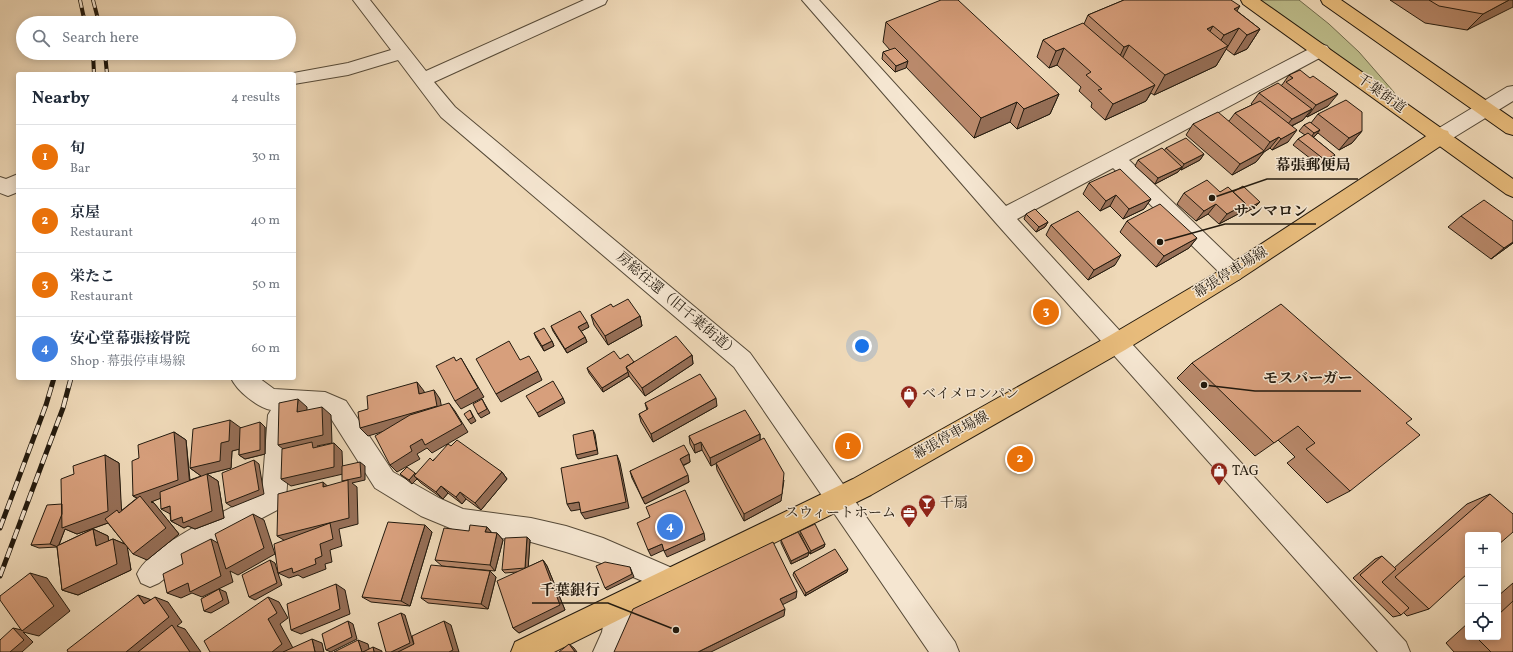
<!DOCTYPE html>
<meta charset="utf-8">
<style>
:root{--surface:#fff;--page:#f2f2f3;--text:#1f2937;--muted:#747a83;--line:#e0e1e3;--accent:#ea580c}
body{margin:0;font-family:Vollkorn,"Noto Serif JP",serif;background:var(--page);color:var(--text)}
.controls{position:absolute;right:12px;bottom:12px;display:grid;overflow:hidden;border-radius:4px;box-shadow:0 2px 10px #0003}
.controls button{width:36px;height:36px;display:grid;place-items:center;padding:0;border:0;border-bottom:1px solid var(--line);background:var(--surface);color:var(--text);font:20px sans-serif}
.you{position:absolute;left:862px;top:346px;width:14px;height:14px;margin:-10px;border:3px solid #fff;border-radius:50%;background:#1a73e8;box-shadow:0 0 0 6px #1a73e833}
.badge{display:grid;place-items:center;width:26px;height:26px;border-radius:50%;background:var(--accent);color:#fff;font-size:13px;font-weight:700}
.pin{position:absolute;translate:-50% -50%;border:2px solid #fff;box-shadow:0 1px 4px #0006}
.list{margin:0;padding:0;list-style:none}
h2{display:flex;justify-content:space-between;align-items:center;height:52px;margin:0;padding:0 16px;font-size:17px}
h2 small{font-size:13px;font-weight:400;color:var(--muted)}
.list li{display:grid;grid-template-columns:26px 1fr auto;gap:12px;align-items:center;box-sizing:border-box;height:64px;padding:0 16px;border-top:1px solid var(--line)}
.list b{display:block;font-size:15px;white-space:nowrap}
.list p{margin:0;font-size:13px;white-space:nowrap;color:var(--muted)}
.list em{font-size:13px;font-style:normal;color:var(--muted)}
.icon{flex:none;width:22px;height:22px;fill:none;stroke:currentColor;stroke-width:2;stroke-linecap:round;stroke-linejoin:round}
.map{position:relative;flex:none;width:1513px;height:652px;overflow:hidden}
.search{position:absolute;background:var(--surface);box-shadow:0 2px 10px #0003;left:16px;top:16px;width:280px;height:44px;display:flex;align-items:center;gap:10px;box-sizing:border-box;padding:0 14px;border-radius:22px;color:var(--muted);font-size:15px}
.panel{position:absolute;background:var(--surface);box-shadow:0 2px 10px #0003;left:16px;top:72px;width:280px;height:308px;border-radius:4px}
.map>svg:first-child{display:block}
</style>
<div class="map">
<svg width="1513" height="652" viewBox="0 0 1513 652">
<rect width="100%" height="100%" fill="#efd9b8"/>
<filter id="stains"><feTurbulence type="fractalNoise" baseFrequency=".005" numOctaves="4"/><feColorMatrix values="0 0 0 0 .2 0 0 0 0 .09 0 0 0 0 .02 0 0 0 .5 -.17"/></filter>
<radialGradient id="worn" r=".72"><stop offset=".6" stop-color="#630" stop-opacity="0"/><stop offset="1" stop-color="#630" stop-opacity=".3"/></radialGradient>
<path fill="#bebe8c" stroke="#706c4d" d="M1250 0H1299L1329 24 1359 52 1393 91 1405 109Z"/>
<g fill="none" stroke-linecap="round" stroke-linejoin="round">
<g stroke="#564a38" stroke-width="2">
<path id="minor" d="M353 0H370L426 71 584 0H607L605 4 434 82 455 107 750 353 955 642 959 652H929L734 367 441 117 398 60 348 75 294 84V74H288L348 63 391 50Z
M802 0H819L1006 206 1315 46 1321 44 1327 46 1330 50 1327 54 1129 160 1240 267 1244 273 1240 279 1233 282 1226 279 1113 168 1017 219 1406 642 1410 652H1378L996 223Z
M1513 86V101L1448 141 1441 143 1434 141 1432 136 1434 131 1507 87Z
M18 174V192L8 196 0 193V177L6 179Z
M231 378H259L274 389 325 392 346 401 393 472 439 498 463 509 531 518 566 526 603 538 679 571 683 580 679 589 670 593 601 563 566 552 531 542 462 533 421 516 375 488 330 417 323 413 290 411 292 415 286 499 283 507 200 551 159 583 150 587 141 583 137 574C150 544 232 508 262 492L268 415 271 410C257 407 237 391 231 378Z
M619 593 628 597C636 615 628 635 621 652H593L602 632 606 606 610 597Z"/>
</g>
<g stroke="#231a0e" stroke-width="2">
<path id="major" d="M1441 129 1448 131 1450 136 1448 141 1240 279 1125 350 871 495 554 652H511L515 642 853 479 1109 336 1226 267 1434 131Z"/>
</g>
<g stroke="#231a0e" stroke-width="2">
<path id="highway" d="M1241 0H1260L1513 179V197L1506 194 1243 4Z
M1321 0H1341L1513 119V135L1506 133 1323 4Z"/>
</g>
<use href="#minor" fill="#f5e6d1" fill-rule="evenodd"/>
<use href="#major" fill="#e8bc7c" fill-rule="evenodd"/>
<use href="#highway" fill="#e8bc7c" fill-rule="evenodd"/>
<g stroke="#231a0e" stroke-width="4">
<path id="rail-far1" d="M80 0 85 23
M93 0 99 23
M93 53 94 74
M105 53 107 74"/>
</g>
<g stroke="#231a0e" stroke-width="5">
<path id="rail" d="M0 528 46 405 54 378
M0 576 63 408 71 378"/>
</g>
<use href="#rail-far1" stroke="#f5e6d1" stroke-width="2.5" stroke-dasharray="8" stroke-linecap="butt"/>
<use href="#rail" stroke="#f5e6d1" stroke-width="3.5" stroke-dasharray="10" stroke-linecap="butt"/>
</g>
<path fill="#b9896b" stroke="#231a0e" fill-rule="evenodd" d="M1124 0H1231L1237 11 1260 29 1247 49 1234 55 1226 49 1216 66 1154 95 1151 93 1146 101 1105 120 1091 107 1092 103 1079 91 1081 87 1057 65 1049 68 1037 57 1043 40 1084 24 1088 15Z
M1390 0H1513L1467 30 1425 23Z
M886 22 1059 94 1050 114 1017 129 1010 122 974 138 906 67 895 72 882 59 883 52 890 50 883 42Z
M1289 75 1328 106 1307 117 1306 116 1303 120 1292 126 1288 142 1272 150 1270 148 1264 152 1256 162 1232 175 1186 135 1193 124 1229 121 1235 113 1252 105 1251 104 1259 93 1282 85Z
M1318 114 1362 131 1352 143 1339 150 1318 133 1315 136 1313 137 1335 155 1330 161 1320 166 1293 145 1298 139 1305 135 1299 131 1304 125 1311 123Z
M1166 148 1204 154 1200 160 1181 170 1180 169 1178 172 1155 184 1135 166 1138 160 1164 151Z
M1089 183 1151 199 1144 209 1123 219 1110 206 1100 211 1083 194Z
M1220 192H1233L1255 207 1243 214 1240 211 1238 214 1219 224 1208 214 1196 221 1177 204 1184 193Z
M1026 214 1048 222 1045 227 1036 232 1024 219Z
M1461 216 1513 243 1491 259 1448 227Z
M1127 221 1197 238 1189 248 1156 267 1120 232Z
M1051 225 1115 265 1088 280 1046 235Z
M591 315 640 316 642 326 608 345 594 325Z
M551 326 589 327 581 331 585 337 587 342 567 353 553 331Z
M534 333 552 341 554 346 544 351 536 338Z
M692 355 693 364 645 396 629 376 603 392 589 373 587 368 620 359 634 362Z
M1192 363 1406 423 1350 491 1327 503 1287 463 1295 457 1278 440 1255 456 1177 378Z
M645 403 717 406 653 442 641 422 639 414 647 410Z
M265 427V454L245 459 239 455V449L232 451 231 468 207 474 218 481 224 518 195 529 188 526 184 528 171 521 170 514 160 498 151 502 154 503 179 534 147 560 127 547 131 570 78 595 62 590 57 547 39 548 31 545 62 504 74 474 105 455 119 463 121 511 137 498 133 496 139 458 174 432 186 440 190 480 201 476 190 468 240 428ZM108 523 125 544 113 539 108 541V536L93 529 59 545 65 529 77 534Z
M760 434V441L781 501 744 521 717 470 716 463 711 466 702 450 695 453 690 444 689 436Z
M451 446 502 472 507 479 481 510 466 499 462 504 448 493 443 499 421 483 417 479 412 484 400 474H416Z
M689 454 690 462 683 466 689 482 645 504 632 478 630 471Z
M1490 494 1429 609 1407 616 1403 612 1401 615 1393 617 1353 578 1375 559 1382 556 1394 568 1467 504Z
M487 527 492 533H497L503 540 495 571 442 566 435 560 469 531Z
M800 531 825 544 824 547 810 554 800 534Z
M432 532 410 606 371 602 362 597Z
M530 540 528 567 543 560 547 566 565 610 519 633 513 628 517 572 505 573 502 570Z
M781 540 808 556 791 564 781 543Z
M490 571 496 577 488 609 428 603 421 598Z
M794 572H847L805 596 793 575Z
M1513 583V652H1454L1446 643 1468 623V637H1498V596Z"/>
<path fill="#966f57" stroke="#231a0e" d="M1509 0H1513V7L1467 30 1483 14Z
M1240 6 1227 27 1234 9Z
M1213 26 1201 47 1207 29Z
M1239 28 1216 66 1154 95 1165 75 1214 52 1224 35Z
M1260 29 1247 49 1234 55 1247 35Z
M1129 45 1119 65 1115 67 1124 47Z
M1064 48 1057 65 1049 68 1056 51Z
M908 61 906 68 895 72 896 66Z
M1155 85 1146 101 1105 120 1113 104Z
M1059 94 1050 114 1017 129 1024 109Z
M1338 94 1328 106 1307 117 1316 105Z
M1017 102 1010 122 974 138 981 118Z
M1312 109 1303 120 1283 130 1292 119Z
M1297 130 1288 142 1272 150 1281 139Z
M1320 130 1315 136 1310 139 1314 133Z
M1362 131 1352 143 1339 150 1349 138Z
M1279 137 1270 148 1264 152 1256 162 1232 175 1240 164 1263 152 1270 142Z
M1204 154 1200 160 1181 170 1184 164Z
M1335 155 1330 161 1320 166 1325 160Z
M1182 167 1178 172 1155 184 1158 178Z
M1116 195 1110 206 1100 211 1106 201Z
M1151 199 1144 209 1123 219 1129 209Z
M1260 202 1255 207 1243 214 1247 209Z
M1216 204 1208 214 1196 221 1204 211Z
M1246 204 1238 214 1219 224 1227 214Z
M1048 222 1045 227 1036 232 1039 227Z
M1197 238 1189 248 1156 267 1164 256Z
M1513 242V243L1491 259 1504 248Z
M1121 255 1115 265 1088 280 1094 270Z
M640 316 642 326 608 345 605 336Z
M587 322 589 327 580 332 578 327Z
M585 337 587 342 567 353 565 349Z
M552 341 554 346 544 351 542 346Z
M692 355 693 364 645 396 642 388Z
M461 358 484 397 461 409 455 401Z
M538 371 542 380 501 402 496 394Z
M628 372 629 376 603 392 602 388Z
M417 382 424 391 426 403 419 394Z
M434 390 440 399 443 414 368 436 360 428Z
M563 398 565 403 539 417 537 413Z
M716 398 717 406 653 442 651 434Z
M298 399 307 407V421L297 412Z
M482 399 490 413 481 418 478 414Z
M449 403 455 411 468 432 432 453 427 448 417 454 420 459 397 472 390 465Z
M322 407 331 415 332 443 317 446 322 450 288 453 278 445Z
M470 410 476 421 471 424 468 420Z
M230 420 241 428 240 449 232 451 231 468 207 474 218 481 224 518 195 529 188 526 184 528 171 521 201 476 190 468 221 443Z
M260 422 265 427V454L245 459 239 455Z
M593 430 595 434 598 454 578 459 576 455Z
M174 432 186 440 190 487 151 502 154 503 179 534 147 560 133 554 145 502 133 496Z
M760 434V442L711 466 710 458Z
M701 442 702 450 695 453 694 445Z
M334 443 342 451 343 474 291 486 281 479Z
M689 454 690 462 681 466 680 459Z
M105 455 119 463 122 518 77 534 65 529 58 547 50 544 65 504Z
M617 455 620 463 629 508 585 519 581 513Z
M254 460 259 464 264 494 232 507 226 503Z
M360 462 365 466V480L352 483 357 487 358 524 339 529 342 546 330 550 332 562 325 564 326 569 303 578 298 575 289 578 278 573 282 585 255 600 249 597 270 560 275 563 278 573 287 542 277 536 346 485 342 481Z
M502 472 507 479 481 510 475 503Z
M415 473 419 477 414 476 417 479 412 484 409 480Z
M688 475 689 482 645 504 642 498Z
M784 480 781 501 744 521V514Z
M323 482 332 490 323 487Z
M441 486 448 493 443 499 436 492Z
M460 492 466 499 462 504 456 497Z
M579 502 583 509 571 511 567 504Z
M170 506 174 516 161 509Z
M253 514 264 520 275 554 238 575 230 571 233 582 202 597 192 593 181 598 167 593 211 539 223 546Z
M425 525 432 532 410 606 401 601Z
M487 527 492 533 485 532Z
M93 529 108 536 110 552 96 546Z
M497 533 503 540 495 571 490 565Z
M704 533 705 540 667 557 664 551Z
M527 537 530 540 528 571 525 568Z
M113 539 127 545 131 570 78 595 62 590Z
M662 544 664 550 651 556 648 550Z
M825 544 824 547 810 554 811 551Z
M809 552 808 556 791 564V561Z
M543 560 547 566 565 610 519 633 513 628Z
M630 567 634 577 607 590 605 588Z
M848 569 847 572 805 596 806 593Z
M490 571 496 577 488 609 481 604Z
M30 573 47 578 70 611 39 636 23 632 33 642 22 652H10L13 628 22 630Z
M336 584 345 590 350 614 301 634 291 630Z
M219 589 226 592 229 603 211 613 204 611Z
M797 591 796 598 780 606V599Z
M138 595 152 600 144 604Z
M155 597 168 602 182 622 177 626 185 629 201 652H126Z
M268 597 279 602 288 618 280 624 293 648 288 652H272L268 619Z
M785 609 784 616 711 652H698Z
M401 613 405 615 414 645 399 652H391Z
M348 621 353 624 357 639 331 652 326 650Z
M444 621 451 625 459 652H449Z
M312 639 322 643 324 652H315Z
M358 640 368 644 370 652H362Z
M569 644 574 648 577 652H575Z
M373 647 382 651V652H374Z"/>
<path fill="#d79f7c" stroke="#231a0e" d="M941 0H958L1059 94 1024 109 1017 102 981 118 886 22Z
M1124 0H1231L1240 6 1234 9 1260 29 1247 35 1239 28 1224 35 1213 26 1207 29 1228 46 1165 75 1129 45 1124 47 1088 15Z
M1429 0H1509L1483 14 1439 6Z
M1083 23 1155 85 1113 104 1098 90 1102 89 1086 75 1091 72 1064 48 1056 51 1043 40Z
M895 48 908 61 896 66 883 52Z
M1300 70 1310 78 1313 76 1338 94 1316 105 1286 82 1293 78 1289 75Z
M1278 83 1312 109 1292 119 1259 93Z
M1346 100 1362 112V131L1349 138 1318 114Z
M1260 101 1297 130 1281 139 1279 137 1270 142 1235 113Z
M1218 112 1264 151 1240 164 1193 124Z
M1310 122 1320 130 1314 133 1304 125Z
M1308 133 1335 155 1325 160 1298 139Z
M1186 138 1204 154 1184 164 1166 148Z
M1162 148 1182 167 1158 178 1138 160Z
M1120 169 1151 199 1129 209 1116 195 1106 201 1089 183Z
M1207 180 1220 192 1228 187 1246 204 1227 214 1216 204 1204 211 1184 193Z
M1243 186 1260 202 1247 209 1244 206 1246 204 1233 192Z
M1484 200 1513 221V242L1504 248 1461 216Z
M1160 204 1197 238 1164 256 1127 221Z
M1035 209 1048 222 1039 227 1026 214Z
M1078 211 1121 255 1094 270 1051 225Z
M628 299 640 316 605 336 591 315 611 304 613 307Z
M1281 304 1412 419 1406 423 1420 435 1350 491 1306 449 1315 443 1298 426 1274 443 1192 363Z
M580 311 587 322 578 327 585 337 565 349 551 326Z
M544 328 552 341 542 346 534 333Z
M676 336 692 355 642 388 626 367Z
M509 341 520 360 529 356 538 371 496 394 476 359Z
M614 351 620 359 628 354 634 362 626 367 628 372 602 388 587 368Z
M454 357 456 361 461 358 478 388 455 401 436 366Z
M700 374 716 398 651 434 639 414 648 409 645 403Z
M553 381 563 398 537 413 526 396Z
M417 382 419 394 434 390 437 406 360 428 358 412 368 409 367 396Z
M298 399 297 412 322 407 323 435 278 445 279 403Z
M482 399 487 409 478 414 473 404Z
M449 403 462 424 425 445 422 439 410 446 412 451 390 465 375 436 410 415Z
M470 410 473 417 468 420 464 414Z
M745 410 760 434 710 458 701 442 694 445 689 436Z
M230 420 229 441 221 443 220 461 190 468 193 429Z
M260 422V450L239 455 240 428Z
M593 430 597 450 576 455 573 435Z
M174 432 178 480 133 496 132 461 139 458 138 445Z
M764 438 784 473 782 494 744 514 716 463Z
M457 440 502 472 475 503 460 492 456 497 441 486 436 492 414 476 430 458 433 461 448 444 451 446Z
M312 442 313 448 334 443V467L281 479 282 449Z
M684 445 689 454 680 459 688 475 642 498 630 471Z
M105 455 108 511 62 528 61 479 74 474 73 466Z
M617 455 626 502 581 513 579 502 567 504 561 468Z
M254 460 259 490 226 503 222 473Z
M360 462 361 477 342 481V466Z
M407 467 415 473 409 480 400 474Z
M207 474 212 511 183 523 182 517 171 521 170 506 161 509 160 492Z
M348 480 349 518 277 536 278 494 323 482V487Z
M685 490 704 533 664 551 662 544 648 550 637 523 650 517 646 507Z
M1490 494 1513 514V532L1498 545V535H1468V573L1429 609 1395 577Z
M140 496 166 528 133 554 105 519 117 510 119 513Z
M62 504V514L50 544 31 545 47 505Z
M253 514 264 548 226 569 215 534Z
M388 522 425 525 401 601 362 597Z
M330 523 333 539 320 544 322 556 315 559 316 564 293 573 292 568 278 573 274 544Z
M815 524 825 544 811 551 800 531Z
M470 525 487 527 485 532 497 533 490 565 435 560 444 528 469 531Z
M93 529 96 546 113 539 117 564 62 590 57 546Z
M798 532 809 552 791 561 781 540Z
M527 537 525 568 502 570 505 538Z
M211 539 221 576 190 592 188 583 167 593 163 574 183 564 181 554Z
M773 542 797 591 780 599 785 609 698 652H614L633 609Z
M835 549 848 569 806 593 794 572Z
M1382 556 1396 569 1382 582 1409 608 1401 615 1360 575Z
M270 560 277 583 249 597 242 575Z
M543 560 560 605 513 628 497 581Z
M605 562 630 567 632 574 605 588 596 566Z
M431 565 490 571 481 604 421 598Z
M30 573 54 606 22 631 0 600V596Z
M336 584 340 609 291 630 287 604Z
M219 589 223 600 204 611 201 599Z
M138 595 144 604 155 597 169 617 126 652H68L67 650Z
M268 597 277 613 268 619 282 644 272 652H210L204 641Z
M1513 601V652H1491L1476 637H1498V615Z
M401 613 410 643 391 652H386L378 623Z
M348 621 352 637 326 650 322 634Z
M444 621 453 650 449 652H398L414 644 412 636Z
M172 625 190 652H138Z
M13 628 24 640 10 652H0V640Z
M312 639 315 652H283Z
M358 640 362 652H334Z
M569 644 575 652H559Z
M373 647 374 652H363Z"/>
<defs>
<g id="shop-pin" transform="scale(0.9)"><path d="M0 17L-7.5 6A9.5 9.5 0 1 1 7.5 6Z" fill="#8f2418" stroke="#f5e6d1"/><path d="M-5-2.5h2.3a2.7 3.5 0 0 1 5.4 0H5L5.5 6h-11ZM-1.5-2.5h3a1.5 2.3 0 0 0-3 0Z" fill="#fff"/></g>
<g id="bar-pin" transform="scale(0.9)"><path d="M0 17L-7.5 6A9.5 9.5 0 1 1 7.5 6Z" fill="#8f2418" stroke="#f5e6d1"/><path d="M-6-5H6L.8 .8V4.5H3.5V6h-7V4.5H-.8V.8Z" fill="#fff"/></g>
<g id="office-pin" transform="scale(0.9)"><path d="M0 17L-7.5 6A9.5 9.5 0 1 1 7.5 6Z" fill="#8f2418" stroke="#f5e6d1"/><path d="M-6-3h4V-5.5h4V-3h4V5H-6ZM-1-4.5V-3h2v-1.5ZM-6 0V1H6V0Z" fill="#fff"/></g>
</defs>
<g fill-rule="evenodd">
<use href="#shop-pin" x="909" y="394"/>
<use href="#shop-pin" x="1219" y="471"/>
<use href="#bar-pin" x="927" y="503"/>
<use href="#office-pin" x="909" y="513"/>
</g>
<g text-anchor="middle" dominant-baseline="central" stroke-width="3" stroke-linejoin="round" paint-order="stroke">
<g font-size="14" fill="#231a0e" stroke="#f5e6d1">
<text transform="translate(1381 94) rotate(36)">千葉街道</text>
<text transform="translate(1231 273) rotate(-32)">幕張停車場線</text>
<text transform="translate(677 305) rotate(40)">房総往還（旧千葉街道）</text>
<text transform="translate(951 436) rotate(-29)">幕張停車場線</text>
</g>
<g font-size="14" fill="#231a0e" stroke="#f5e6d1" text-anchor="start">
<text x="922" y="394">ベイメロンパン</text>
<text x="1232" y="471">TAG</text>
<text x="940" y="503">千扇</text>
<text x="896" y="513" text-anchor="end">スウィートホーム</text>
</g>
</g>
<path fill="none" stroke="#231a0e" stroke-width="1.5" d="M1212 198L1267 179H1358M1160 242L1225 224H1316M1204 385L1255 391H1361M676 630L608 603H532"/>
<g fill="#231a0e" stroke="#f5e6d1" stroke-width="1.5">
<circle cx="1212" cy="198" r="4"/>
<circle cx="1160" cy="242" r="4"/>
<circle cx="1204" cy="385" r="4"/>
<circle cx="676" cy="630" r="4"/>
</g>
<g font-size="15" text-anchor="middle" font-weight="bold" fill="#231a0e" stroke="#f5e6d1" stroke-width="3" stroke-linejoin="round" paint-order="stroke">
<text x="1313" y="170">幕張郵便局</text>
<text x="1271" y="216">サンマロン</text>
<text x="1308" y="383">モスバーガー</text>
<text x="570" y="595">千葉銀行</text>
</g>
<rect width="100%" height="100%" filter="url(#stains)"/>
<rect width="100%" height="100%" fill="url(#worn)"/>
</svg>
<div class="controls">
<button>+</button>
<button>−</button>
<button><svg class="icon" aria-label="locate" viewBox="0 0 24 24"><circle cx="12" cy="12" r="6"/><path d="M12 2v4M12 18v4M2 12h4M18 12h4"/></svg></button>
</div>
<div class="you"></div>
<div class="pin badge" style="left:848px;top:446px;background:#e8710a">1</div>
<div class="pin badge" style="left:1020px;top:459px;background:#e8710a">2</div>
<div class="pin badge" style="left:1046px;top:312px;background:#e8710a">3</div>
<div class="pin badge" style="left:670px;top:527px;background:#3f7fe0">4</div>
<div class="search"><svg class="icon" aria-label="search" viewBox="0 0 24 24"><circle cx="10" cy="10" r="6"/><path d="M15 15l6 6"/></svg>Search here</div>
<section class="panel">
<h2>Nearby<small>4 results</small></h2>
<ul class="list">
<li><span class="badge" style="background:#e8710a">1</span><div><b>旬</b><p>Bar</p></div><em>30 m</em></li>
<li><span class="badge" style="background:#e8710a">2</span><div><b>京屋</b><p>Restaurant</p></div><em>40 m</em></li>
<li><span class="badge" style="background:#e8710a">3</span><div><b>栄たこ</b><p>Restaurant</p></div><em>50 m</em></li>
<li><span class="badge" style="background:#3f7fe0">4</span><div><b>安心堂幕張接骨院</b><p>Shop · 幕張停車場線</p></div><em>60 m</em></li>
</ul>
</section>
</div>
